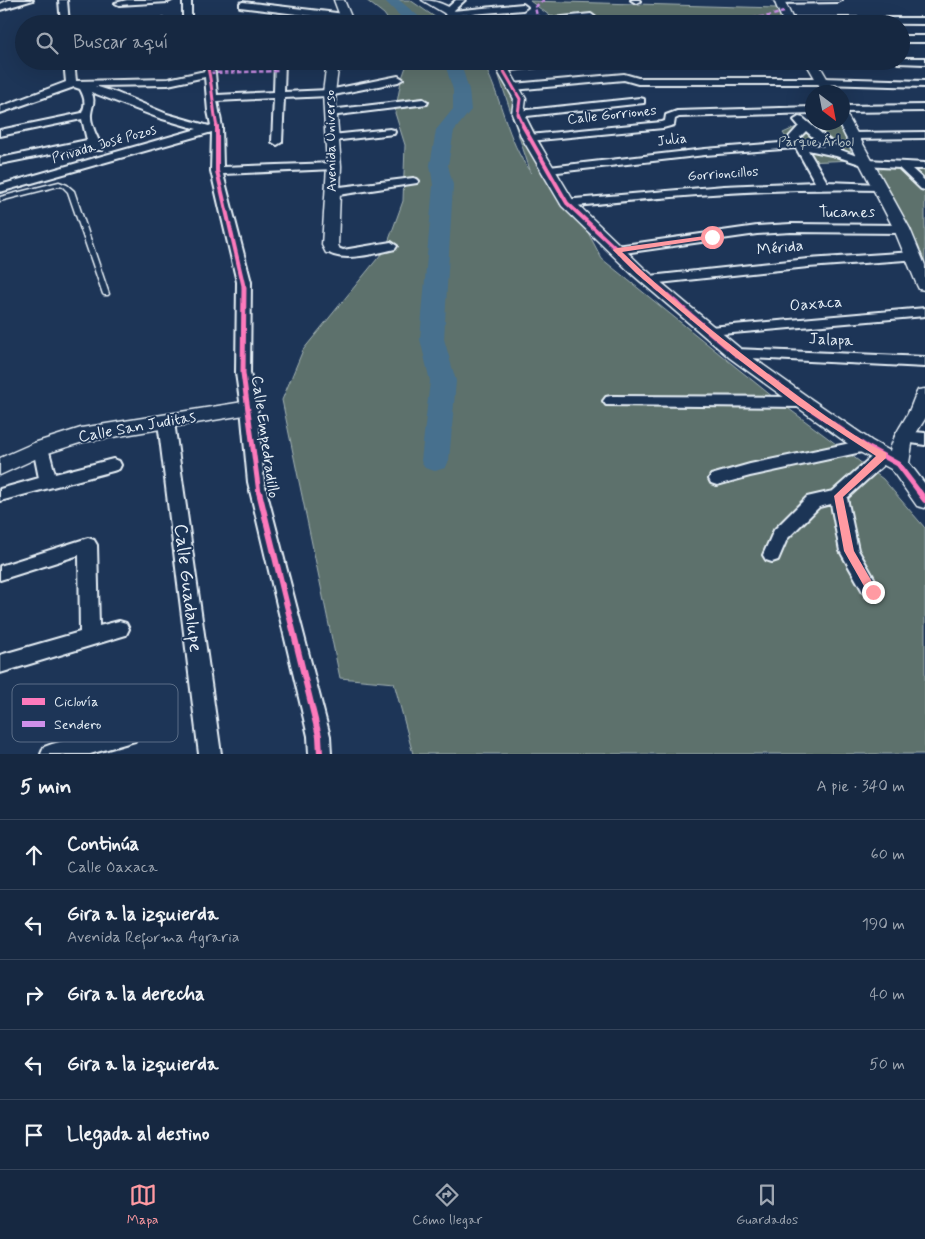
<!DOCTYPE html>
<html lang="es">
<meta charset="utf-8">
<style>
:root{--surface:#162841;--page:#1f3048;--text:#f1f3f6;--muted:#9ea6b1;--line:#35445a;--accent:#ff9aa2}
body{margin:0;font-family:Mynerve,sans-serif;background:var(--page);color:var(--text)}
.compass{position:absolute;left:805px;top:85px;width:45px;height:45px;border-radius:50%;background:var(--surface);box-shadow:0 5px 20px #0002;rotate:148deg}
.stop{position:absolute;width:15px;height:15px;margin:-11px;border:4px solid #ff9aa2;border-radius:50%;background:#fff}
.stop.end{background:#ff9aa2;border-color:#fff;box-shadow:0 1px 5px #0008}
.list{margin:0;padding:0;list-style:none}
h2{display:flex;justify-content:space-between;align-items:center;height:65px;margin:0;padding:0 20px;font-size:21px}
h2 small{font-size:16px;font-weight:400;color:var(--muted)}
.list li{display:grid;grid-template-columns:32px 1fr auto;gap:15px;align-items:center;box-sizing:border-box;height:70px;padding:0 20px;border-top:1px solid var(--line)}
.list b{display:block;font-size:19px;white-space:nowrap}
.list p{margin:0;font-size:16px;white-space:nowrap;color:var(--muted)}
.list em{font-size:16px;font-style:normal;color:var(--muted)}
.icon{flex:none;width:28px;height:28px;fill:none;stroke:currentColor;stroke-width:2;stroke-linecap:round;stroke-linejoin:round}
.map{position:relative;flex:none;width:925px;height:754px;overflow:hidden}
.search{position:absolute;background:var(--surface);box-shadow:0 5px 20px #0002;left:15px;right:15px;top:15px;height:55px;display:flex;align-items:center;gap:12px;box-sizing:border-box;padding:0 18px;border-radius:28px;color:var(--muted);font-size:19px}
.sheet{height:415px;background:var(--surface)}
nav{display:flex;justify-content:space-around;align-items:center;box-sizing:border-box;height:70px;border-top:1px solid var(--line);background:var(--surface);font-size:14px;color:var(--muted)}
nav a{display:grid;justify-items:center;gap:2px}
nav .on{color:var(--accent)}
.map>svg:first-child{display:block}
</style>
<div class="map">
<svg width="925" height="754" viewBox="0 0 925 754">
<rect width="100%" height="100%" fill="#1d3557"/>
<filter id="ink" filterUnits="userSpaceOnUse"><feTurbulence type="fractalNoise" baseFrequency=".02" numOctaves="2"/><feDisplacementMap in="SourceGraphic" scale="10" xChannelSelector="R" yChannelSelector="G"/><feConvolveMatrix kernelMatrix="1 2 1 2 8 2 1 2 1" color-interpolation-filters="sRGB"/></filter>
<g filter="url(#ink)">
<path fill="#5d716c" stroke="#a2b1b2" d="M366 0H410L445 24H391L384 14Z
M530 1 777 8 784 24H561Z
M408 61H482C502 97 506 139 531 173L494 61H497L602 259 773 397 883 479 925 528V754H413L394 683 340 678 282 400 303 350 386 248 403 201 405 145 395 113 401 81Z
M812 120V122L838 123 855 160 804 162 783 133Z
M925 168V274L874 169Z"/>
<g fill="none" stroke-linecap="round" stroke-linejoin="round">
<path fill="#46708e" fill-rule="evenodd" d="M384 0H399L428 24H411L401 17Z
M444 61H460L469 90 471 110 454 131 448 165 453 185 444 339 456 381 449 461 445 468 435 471 425 468 421 461 430 381 420 339 433 185 430 165 436 130 453 109V90Z"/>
<g stroke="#e8f1f8" stroke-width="3">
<path id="service" d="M59 182 67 185 74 191 109 294 108 295H104L103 294 68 192 63 187 59 186 0 201V197Z"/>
</g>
<g stroke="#e8f1f8" stroke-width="4">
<path id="minor" d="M9 0H33L0 10V4Z
M59 0H67L69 24H61Z
M127 0H172L168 2 119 5 115 3Z
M183 0H191V24H104L108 21 183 19Z
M456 0H465L453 11 523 4 527 7 523 10 446 16 444 11Z
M631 0H639L640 1 636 3Z
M776 0H842L838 2 779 3H776Z
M243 2 345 14 349 17 345 20 240 7V3Z
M591 14 595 17 591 24H583L585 20 551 24H520L524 21Z
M788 18H925V24L785 23V19Z
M244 20 251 22 252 24H240Z
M901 36H925V42H901Z
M901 58H925V64L898 63 896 61H901Z
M64 61H74L76 81 168 79 205 71 201 61H211L215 73 217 95 274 92 275 61H285L284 92 329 90 398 76 403 79 398 82 329 96 284 98 282 142 277 145 272 142 274 98 217 101 222 127 223 167 334 163 340 166 334 169 223 174 251 282 250 373 257 408 264 482 330 736 331 754H309L308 736 248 482 241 408 236 373 237 282 211 171 212 132 0 192V185L197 129 159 118 91 92C96 101 92 105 91 114 90 124 98 140 103 148L102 150H94L90 146 0 164V158L87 140 82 119 0 136V130L82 113C86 104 85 98 80 89L74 87 0 113V107L66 82ZM205 77 208 111 211 125 209 126 167 114 117 93 95 86 168 85Z
M352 61H369L332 72 327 69 329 67Z
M537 61H570L565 64 502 71 497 68 502 65Z
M624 74 638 78H822L925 81V87L822 84H638L624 80 513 90 508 87 513 84Z
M640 98 644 99V103L518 117 513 114 518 111Z
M423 99 428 102 427 104 330 116 325 113 330 110Z
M925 105V111L842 112V106Z
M812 107V113L679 117 675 119 674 125 663 128 529 141 524 138 529 135 662 122 665 121 666 115 677 111Z
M799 117 803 118 841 150 867 160 925 163V169H912L925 181V190L921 189 899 168 866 166 836 156 808 150 827 182 881 184 887 187 881 190C776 187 672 196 567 207L561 203 563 200 724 186 815 182 796 148 705 155 549 173 543 170 549 167 705 149 792 142 789 137 799 126 794 120ZM806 131 824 147 803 143 800 137Z
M390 129 394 130 395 132 394 134 332 141 327 138 332 135Z
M925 132V138L851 139 846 136 851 133Z
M413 178 417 179 419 181 417 183 332 196 326 192 332 188Z
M791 224 902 225 908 229 902 233 791 232 757 234 617 254 611 250 617 246 757 226Z
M391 242 397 246 395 249C379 253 337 264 326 250L332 246 343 250Z
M914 252 919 253 920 256 919 259 808 267 650 284 643 280 650 276 808 259Z
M925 308V316L710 335 705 334 703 331 705 328 710 327Z
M736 349 925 357V367L731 357 729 354 731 351Z
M611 396 801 397 806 398 809 402 806 406 801 407 606 405 603 401 606 397Z
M166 417 172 418 174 422 221 754H199L158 422 160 418Z
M903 431 925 433V445L897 441 895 437 897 433Z
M865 440 871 442 873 446 871 450 750 476 717 485 711 483 709 479 711 475 750 464Z
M41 442 47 444 55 474 113 459 119 461 121 465 119 469 113 471 0 501V489L39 478 33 448 35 444Z
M883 450 889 452 891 456 889 460 847 498 858 550 882 592 880 597 873 600 866 597 840 551 831 504 819 507 787 539 778 560 772 562 766 560 763 555 774 530 807 497 833 491 877 452Z
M88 538 94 540 97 545 99 626 119 621 126 623 129 629 126 635 0 673V655L80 632 79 555 0 580V566Z
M127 724 135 727 138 734 135 741 90 754H41L44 747 52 744Z"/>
</g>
<g stroke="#e8f1f8" stroke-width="3">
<path id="tertiary" d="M334 0H344L354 24H343Z
M422 0C441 0 457 10 469 24H457L444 13Z
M774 0H784L795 24H784Z
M327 61H339L335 93 341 166 338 245 340 250 338 253H326L322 245 327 166 323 93Z
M492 61H504L526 99 524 114 536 138 573 200 645 269 742 350 808 397 872 441 890 451C893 437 899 429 906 417 911 409 913 399 918 390L925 389V419L913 438 909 463 925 484V508L917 506 891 469 858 451 730 358 633 275 562 206 522 138 512 114 514 99Z
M805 61H817L835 92H823Z
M842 113 848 117 910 229 925 265V290L919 289 917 285 894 229 838 122H842Z
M249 401 256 403 259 408 256 413 83 442 48 453 0 475V458L34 443 81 428Z"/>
</g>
<use href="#service" fill="#1d3557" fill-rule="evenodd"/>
<use href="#minor" fill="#1d3557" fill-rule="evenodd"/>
<use href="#tertiary" fill="#1d3557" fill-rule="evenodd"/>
<path stroke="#ce8fe9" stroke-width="2.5" stroke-dasharray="4.5 2.5" stroke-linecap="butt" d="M544 0 535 7 537 16 546 21
M711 24 769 16 784 12
M210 73 280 71"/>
<g stroke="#1d3557" stroke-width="5">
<path id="cycleway-far3" d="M206 61C213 82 212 105 217 127
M498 61 520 99 518 114 524 127"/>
</g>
<g stroke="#1d3557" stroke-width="6">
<path id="cycleway-far2" d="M217 126V171L244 288
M523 126 567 203 658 288"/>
</g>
<g stroke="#1d3557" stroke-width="8">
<path id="cycleway-far1" d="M244 287 243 373 259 493
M657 287 736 354 801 402 865 446 898 464 920 493"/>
</g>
<g stroke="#1d3557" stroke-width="9">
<path id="cycleway" d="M259 492 319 736 320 754
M919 492 925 500"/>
</g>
<use href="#cycleway-far3" stroke="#fd7abc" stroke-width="3"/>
<use href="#cycleway-far2" stroke="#fd7abc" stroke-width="4"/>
<use href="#cycleway-far1" stroke="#fd7abc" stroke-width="5"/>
<use href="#cycleway" stroke="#fd7abc" stroke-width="6"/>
</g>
</g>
<path fill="#ff9aa2" d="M712 235 716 237 715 238 622 252C669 298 722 339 775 379 810 405 847 433 886 453V458L843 497 854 551 878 592 876 595H869L844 551 834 496 876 456 798 405 733 355 637 274 613 250 617 248Z"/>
<g text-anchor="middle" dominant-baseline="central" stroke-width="4" stroke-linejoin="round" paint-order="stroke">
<g font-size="14" fill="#e8f1f8" stroke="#1d3557">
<text transform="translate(612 115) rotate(-6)">Calle Gorriones</text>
<text transform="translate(672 140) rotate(-7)">Julia</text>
<text transform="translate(331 141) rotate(-91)">Avenida Universo</text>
<text transform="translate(104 144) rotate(-16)">Privada José Pozos</text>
<text transform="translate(723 174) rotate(-4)">Gorrioncillos</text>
</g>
<g font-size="14" fill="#b7c4c7" stroke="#1d3557">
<text x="816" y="142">Parque Árbol</text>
</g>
<g font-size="16" fill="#e8f1f8" stroke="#1d3557">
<text x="847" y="212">Tucanes</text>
<text transform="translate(780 248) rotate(-6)">Mérida</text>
<text transform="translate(816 304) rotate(-5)">Oaxaca</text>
<text transform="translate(831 340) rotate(3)">Jalapa</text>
<text transform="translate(137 427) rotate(-10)">Calle San Juditas</text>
<text transform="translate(265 437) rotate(82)">Calle Empedradillo</text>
</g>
<g font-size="19" fill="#e8f1f8" stroke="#1d3557">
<text transform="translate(188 588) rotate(83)">Calle Guadalupe</text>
</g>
</g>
<rect x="12" y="684" width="166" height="58" rx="8" fill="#1d3557" stroke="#5a6d87" stroke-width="1"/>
<rect x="22" y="698" width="23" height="7" fill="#fd7abc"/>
<rect x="22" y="721" width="23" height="6" fill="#ce8fe9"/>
<g font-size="14" fill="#e8f1f8">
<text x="54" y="706">Ciclovía</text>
<text x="54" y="729">Sendero</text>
</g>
</svg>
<svg class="compass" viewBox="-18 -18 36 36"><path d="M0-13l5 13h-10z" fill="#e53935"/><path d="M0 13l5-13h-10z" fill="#9ea6b1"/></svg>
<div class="stop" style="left:712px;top:237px"></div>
<div class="stop end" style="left:873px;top:592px"></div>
<div class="search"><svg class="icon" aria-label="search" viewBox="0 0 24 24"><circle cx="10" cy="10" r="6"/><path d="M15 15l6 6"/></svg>Buscar aquí</div>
</div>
<section class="sheet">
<h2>5 min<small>A pie · 340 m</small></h2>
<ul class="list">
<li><svg class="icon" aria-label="ahead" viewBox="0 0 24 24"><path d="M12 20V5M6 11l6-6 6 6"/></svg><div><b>Continúa</b><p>Calle Oaxaca</p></div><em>60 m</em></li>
<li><svg class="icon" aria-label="left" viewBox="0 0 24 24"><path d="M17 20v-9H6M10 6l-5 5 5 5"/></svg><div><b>Gira a la izquierda</b><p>Avenida Reforma Agraria</p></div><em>190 m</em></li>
<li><svg class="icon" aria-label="right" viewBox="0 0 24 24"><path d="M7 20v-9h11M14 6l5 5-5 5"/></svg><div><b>Gira a la derecha</b></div><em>40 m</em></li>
<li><svg class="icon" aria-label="left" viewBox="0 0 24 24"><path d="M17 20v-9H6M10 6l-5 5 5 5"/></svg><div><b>Gira a la izquierda</b></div><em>50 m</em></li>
<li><svg class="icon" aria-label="arrive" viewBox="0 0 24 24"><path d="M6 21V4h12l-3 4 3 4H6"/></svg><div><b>Llegada al destino</b></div></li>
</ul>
</section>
<nav>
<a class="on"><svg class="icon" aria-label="map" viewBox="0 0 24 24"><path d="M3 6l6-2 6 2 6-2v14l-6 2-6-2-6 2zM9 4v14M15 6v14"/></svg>Mapa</a>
<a><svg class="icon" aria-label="directions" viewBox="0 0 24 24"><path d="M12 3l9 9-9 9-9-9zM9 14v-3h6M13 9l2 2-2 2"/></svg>Cómo llegar</a>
<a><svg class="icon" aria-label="saved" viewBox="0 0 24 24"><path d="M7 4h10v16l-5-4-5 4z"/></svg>Guardados</a>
</nav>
